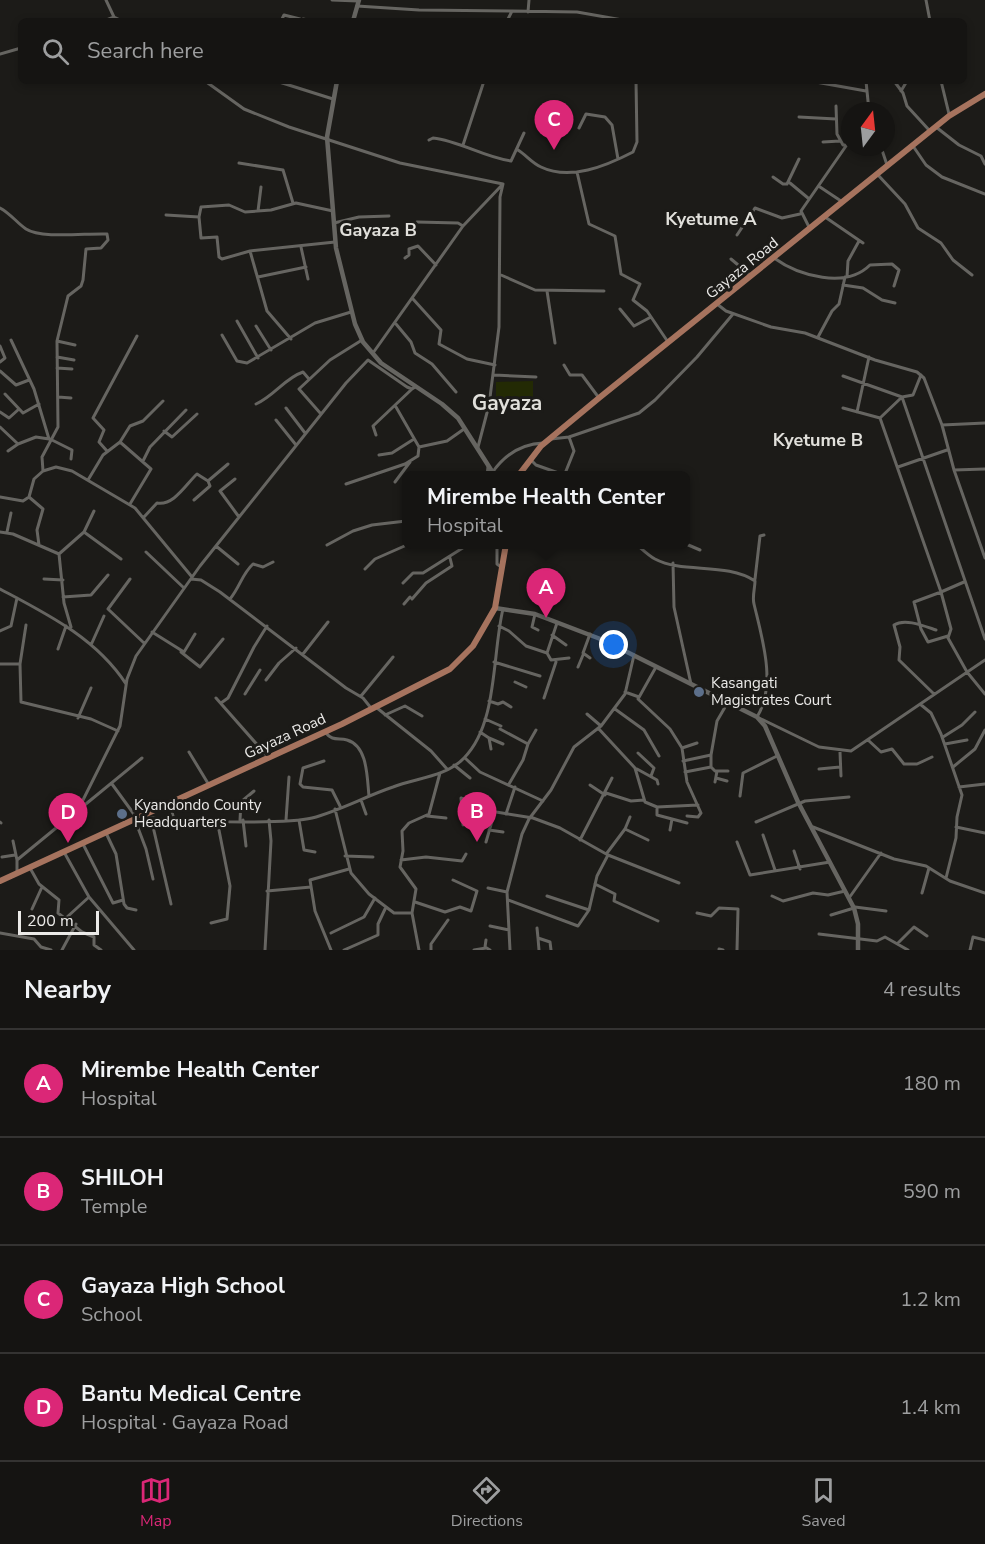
<!DOCTYPE html>
<meta charset="utf-8">
<style>
:root{--surface:#151412;--page:#1e1d1b;--text:#f1f3f6;--muted:#9d9e9f;--line:#343332;--accent:#db2777}
body{margin:0;font-family:"Nunito Sans",sans-serif;background:var(--page);color:var(--text)}
.compass{position:absolute;left:841px;top:102px;width:54px;height:54px;border-radius:50%;background:var(--surface);box-shadow:0 3px 9px #0003;rotate:15deg}
.scale{position:absolute;left:18px;bottom:15px;width:81px;box-sizing:border-box;padding-left:6px;border:3px solid #ebeae8;border-top:0;font-size:16px;line-height:21px;white-space:nowrap;color:#ebeae8;-webkit-text-stroke:4px #1c1b18;paint-order:stroke}
.you{position:absolute;left:614px;top:645px;width:21px;height:21px;margin:-15px;border:4px solid #fff;border-radius:50%;background:#1a73e8;box-shadow:0 0 0 9px #1a73e833}
.badge{display:grid;place-items:center;width:39px;height:39px;border-radius:50%;background:var(--accent);color:#fff;font-size:20px;font-weight:700}
.pin{position:absolute;translate:-50% -50px;filter:drop-shadow(0 2px 3px #0008)}
.pin::after{content:'';position:absolute;top:32px;width:21px;height:18px;background:inherit;clip-path:polygon(0 0,100% 0,50% 100%)}
.popup{position:absolute;left:402px;top:471px;width:288px;height:78px;box-sizing:border-box;display:grid;place-content:center;border-radius:9px;background:var(--surface);filter:drop-shadow(0 2px 4px #0005);font-size:20px;white-space:nowrap;color:var(--muted)}
.popup b{font-size:22px;color:var(--text)}
.popup::after{content:'';position:absolute;left:50%;top:100%;margin-left:-12px;border:12px solid transparent;border-top-color:var(--surface)}
.list{margin:0;padding:0;list-style:none}
h2{display:flex;justify-content:space-between;align-items:center;height:78px;margin:0;padding:0 24px;font-size:26px}
h2 small{font-size:20px;font-weight:400;color:var(--muted)}
.list li{display:grid;grid-template-columns:39px 1fr auto;gap:18px;align-items:center;box-sizing:border-box;height:108px;padding:0 24px;border-top:2px solid var(--line)}
.list b{display:block;font-size:22px;white-space:nowrap}
.list p{margin:0;font-size:20px;white-space:nowrap;color:var(--muted)}
.list em{font-size:20px;font-style:normal;color:var(--muted)}
.icon{flex:none;width:33px;height:33px;fill:none;stroke:currentColor;stroke-width:2;stroke-linecap:round;stroke-linejoin:round}
.map{position:relative;flex:none;width:985px;height:950px;overflow:hidden}
.search{position:absolute;background:var(--surface);box-shadow:0 3px 9px #0003;left:18px;right:18px;top:18px;height:66px;display:flex;align-items:center;gap:15px;box-sizing:border-box;padding:0 21px;border-radius:9px;color:var(--muted);font-size:22px}
.sheet{height:510px;background:var(--surface)}
nav{display:flex;justify-content:space-around;align-items:center;box-sizing:border-box;height:84px;border-top:2px solid var(--line);background:var(--surface);font-size:16px;color:var(--muted)}
nav a{display:grid;justify-items:center;gap:3px}
nav .on{color:var(--accent)}
.map>svg:first-child{display:block}
</style>
<div class="map">
<svg width="985" height="950" viewBox="0 0 985 950">
<rect width="100%" height="100%" fill="#1c1b18"/>
<path fill="#232a04" d="M533 381V408H496V382Z"/>
<g fill="none" stroke-linecap="round" stroke-linejoin="round">
<path stroke="#666561" stroke-width="3" d="M106 0 114 17 122 21
M332 0 358 1
M926 0 930 21
M357 6 419 10 512 11
M528 12 529 0
M104 21 114 17
M281 21 284 15 300 19
M299 21 303 19 313 21
M507 21 512 11 577 12 628 21
M0 54 21 48
M205 81 244 109 289 127 400 163 503 184
M276 81 333 99
M598 81H604
M810 81 866 91
M866 81 869 111
M894 81 903 93 907 106 929 130
M941 81 949 114
M901 91 907 81
M836 106 837 134 843 145H850
M799 117 836 119
M936 127 959 145 981 156 985 164
M579 128 586 114 605 117 612 125 618 159
M429 140 433 138C460 141 483 157 511 161L524 133
M823 142 840 141
M463 145 484 81
M913 146 926 165 942 177 985 194
M881 147 887 165
M518 150C526 155 532 163 541 167 570 181 606 166 633 152L637 142 636 81
M239 163 283 170 293 203
M577 172 589 224 615 236 621 274 640 284 633 300 647 311 668 342
M878 175 905 204 918 228 941 243 953 260 972 275
M773 177 783 184H787L799 159
M790 183 808 198
M820 187 841 201
M0 208C10 213 17 223 26 229 41 239 87 233 107 234L108 240 101 248 86 249 83 280 81 286 68 296 57 341 58 427 42 457 43 471
M258 211 261 187
M166 215 199 217 201 207 229 205 245 212 271 210 296 203 333 211
M199 217 201 238 217 237 219 257 222 259 250 251 335 242
M825 217 863 243
M417 222 458 223 463 226
M334 223 359 217 389 216
M809 227 801 211 846 146
M737 235 755 208 782 218 800 214
M301 247 308 279
M250 251 267 311 291 339
M405 258 409 255V249L418 246 436 265
M774 258C799 276 846 289 870 265L892 264 899 270 894 286
M731 259 750 275
M501 275 535 290 604 291
M258 277 306 267
M847 277 848 261 859 241
M843 285 863 288 882 300 895 303
M547 291 555 343
M413 299 441 330 439 344 467 359 495 365
M717 304 726 311 771 327 805 333 875 360 917 372 924 378 942 425 985 423
M620 309 634 326 651 317
M237 321 258 358
M396 324 411 342 415 353 432 364 456 392
M256 326 271 350
M222 335 237 361 247 363 315 323 351 312
M818 337 832 311 839 304 845 277
M11 340 34 389 49 439
M57 341 75 345
M0 346 5 358 0 362
M373 353 463 226 502 185
M57 357 74 360
M564 365 570 375H582L599 398
M57 368 72 369
M0 371 16 385 29 380
M494 375 536 377
M843 376 902 397 985 639
M5 394 23 413 39 404
M58 397 71 398
M256 404C274 396 285 378 303 372L309 379
M286 408 305 433
M843 408 880 418 941 592 914 602 921 629 928 642 948 636
M0 412 9 418 19 409
M857 412 869 357
M321 414 299 389 330 360 362 340
M880 418 902 397 913 395 921 375
M276 420 296 445
M942 425 954 470 985 469
M0 427 18 444 36 437 49 439
M164 431 172 437 197 414
M376 435 373 426 412 389
M50 439 72 450 71 459
M551 439 569 437 639 413 655 400 697 357 733 314
M120 442 151 469 130 504
M419 447 447 441 464 429
M478 447 489 405 499 327 500 197 503 184
M8 451 18 444
M107 451 99 442 104 430 93 418 137 336
M379 455 392 453 414 439
M531 460 536 465 564 475
M143 461 150 447 186 410
M898 467 947 450
M954 470 985 558
M492 473C505 454 521 444 543 443
M487 476 488 467
M564 476 574 451 569 437
M235 479 220 491 239 517
M88 480 103 455 120 442 130 426 143 421 163 401
M395 482 410 462
M346 484 405 464 418 456 419 447 396 407
M0 497 23 501 29 497 34 479 43 471 56 467 72 471 135 508 192 577
M29 497 43 509 37 530 39 545
M194 500 210 486 208 481 228 464
M144 517 157 503C174 506 186 484 197 474L208 481
M0 532 13 534 59 554 64 603 71 627
M7 532 11 513
M84 532 121 559
M497 544V564L501 567
M636 544C642 549 648 555 655 559 683 574 726 562 755 581 755 588 752 597 754 604 762 638 777 685 757 717
M686 544 700 550
M327 545 353 531 372 525 406 521
M216 546 238 564
M146 552 184 588
M59 554 84 532 94 511
M673 563 674 607 691 684
M365 569 375 559 409 544
M44 579 63 580
M130 579 108 609 144 643
M191 579 201 580 220 592 346 688 363 698 371 708
M755 579 760 536 764 535
M964 582 941 592 951 629 948 638 967 672 985 694
M403 583 413 573H423L469 544
M0 589C47 614 96 638 126 684
M63 597 91 595 108 575
M230 599C240 587 242 574 253 564L263 567 273 562
M412 599 426 583 452 566 450 558
M404 604 410 597
M535 614 532 627 538 630
M499 626 509 631 526 646 547 653 551 660 569 658
M0 631 11 626 17 598
M152 632 184 652 195 634
M590 634 583 653 590 658
M552 635 566 645
M91 645 104 616
M58 649 66 626
M181 652 200 667 223 639
M547 653 557 623
M303 654 328 622
M494 662 540 676
M0 664H20L21 702 91 719 118 731
M20 664 26 625
M578 667 583 655
M656 667 638 699 670 729 682 748 687 782 701 813 698 817 687 816
M266 680 279 663 296 648
M515 682 526 687
M625 692 639 697
M245 694 260 670
M934 694 899 660 900 647 894 625C905 618 924 626 936 630
M361 696 393 657
M216 698 268 757
M544 698 556 662
M489 701 498 704 503 702 511 707
M221 703 228 698 254 647 267 626
M920 704 931 713 941 734 962 795 957 817 956 838 946 878
M377 708 431 751 447 769
M615 709 644 730 659 756
M587 714 601 726
M385 715 405 706 422 716
M78 718 91 688
M759 718 819 747 851 751 985 660
M485 719 501 726
M598 728 635 768 645 802 657 807 698 805
M500 729 528 744 536 730
M480 732 489 738 491 749
M326 733C332 741 338 738 347 740 368 746 367 778 369 796
M943 737 962 725 975 712
M489 738 503 744
M868 740 881 752 892 749 904 764H917L932 757
M945 744 967 740
M682 748 697 743
M189 752 209 785
M840 752 841 776
M638 753 654 768 651 776
M465 758 480 772 543 801
M324 761 303 768 300 784 303 787 332 790 340 806
M683 761 711 755 717 721 728 702
M454 765 470 778
M711 767 715 771H728
M953 767 975 749 985 730
M637 769 657 780 658 784
M819 769 840 767
M685 772 711 767V755
M716 778 727 781
M715 782 717 771
M112 784 136 817
M509 784 523 760 528 744
M590 785 605 795
M959 787 985 784
M606 793 631 801 644 800
M740 796 743 773 777 756
M361 800 366 814
M170 804 173 816
M657 807V815L687 823
M81 808 142 758
M335 809 351 873 369 894 394 913H412
M506 814 515 787
M143 816C165 823 289 824 312 818 339 811 366 796 393 787 416 778 446 777 464 758 498 724 492 654 503 609
M427 816 446 818
M151 818 171 904
M135 820 146 849 153 879
M240 820 241 802 254 791
M243 820 246 846
M286 820 289 777
M299 820 304 850 315 852
M0 822 1 823
M756 822 805 801 849 797
M463 825 461 798 496 812 533 818 560 828 608 855 679 883
M813 827 894 859 926 866 950 881 985 893
M956 827 985 833
M625 829 648 840
M489 830 503 832
M670 830 672 819
M106 833 116 854 124 904 127 908 136 910
M763 835 775 870
M580 840 612 778
M13 841 17 860
M486 842 494 814
M737 842 750 875 830 862
M83 844 113 903 123 900
M794 851 800 869
M64 852 89 897 134 950
M607 853 625 829 630 817
M345 856 373 857
M2 857 15 855
M401 860 426 857 462 861 466 854
M30 868 39 884 59 900 58 913 82 932 94 937V945L101 950
M17 872V860L78 810 120 726 127 679 136 656 200 566 346 383 368 360 407 387 412 389 415 387
M595 884 615 894 614 901 658 921
M488 888 507 892
M267 891 311 887
M922 893 929 868
M547 896 589 910
M772 896 783 901 813 893 828 895 845 891
M849 898 881 853
M508 900 578 926 589 910 597 876 608 855
M415 902 445 912 460 907 471 911 477 891 453 880
M855 907 886 911
M32 909 42 887
M697 913 711 916 719 908 738 909 737 950
M831 915 854 908
M66 918 89 897
M211 923 227 919 230 886 217 820
M490 926 509 930
M537 928 538 938 550 942 551 950
M0 933 34 939 41 947 51 950
M331 933 364 917 375 898
M819 934 877 941 885 937 908 950
M538 938 539 950
M486 940 485 947 490 950
M898 943 914 927 927 936
M719 949 723 950
M62 950 76 924
M265 950 271 841 269 820
M331 950 315 911 310 880 349 869
M344 950 378 935V924L386 907
M419 950 412 913 416 889 400 867 403 851 402 831 409 823 429 814 440 773
M431 950V944L448 920
M474 950 486 948
M510 950 507 892 522 834 529 819 551 790 574 747 601 726 625 694 634 655
M970 950 973 937 985 940"/>
<path stroke="#666561" stroke-width="4.5" d="M353 21 359 0
M337 81 327 137 336 248 355 324 363 342 381 363 442 404 458 418 495 476
M495 608 535 614 603 640 757 717 765 726 798 802 854 908 858 924V950"/>
<path stroke="#a6735e" stroke-width="6" d="M518 476 541 446 599 398 949 116 985 94
M0 881 342 724 450 669 473 646 495 608 506 544"/>
</g>
<g fill="#5c6f8a" stroke="#1c1b18" stroke-width="2">
<circle cx="699" cy="692" r="6"/>
<circle cx="122" cy="814" r="6"/>
</g>
<g text-anchor="middle" dominant-baseline="central" stroke-width="6" stroke-linejoin="round" paint-order="stroke">
<g font-size="15" fill="#ebeae8" stroke="#1c1b18">
<text transform="translate(742 268) rotate(-39)">Gayaza Road</text>
<text transform="translate(285 736) rotate(-25)">Gayaza Road</text>
</g>
<g font-size="15" fill="#ebeae8" stroke="#1c1b18" text-anchor="start">
<text x="711" y="683">Kasangati<tspan x="711" dy="17">Magistrates Court</tspan></text>
<text x="134" y="805">Kyandondo County<tspan x="134" dy="17">Headquarters</tspan></text>
</g>
<g font-size="18" font-weight="bold" fill="#e1e0db" stroke="#1c1b18">
<text x="711" y="219">Kyetume A</text>
<text x="378" y="230">Gayaza B</text>
<text x="818" y="440">Kyetume B</text>
</g>
<g font-size="21" font-weight="bold" fill="#e1e0db" stroke="#1c1b18">
<text x="507" y="403">Gayaza</text>
</g>
</g>
</svg>
<svg class="compass" viewBox="-18 -18 36 36"><path d="M0-13l5 13h-10z" fill="#e53935"/><path d="M0 13l5-13h-10z" fill="#9d9e9f"/></svg>
<div class="scale">200 m</div>
<div class="you"></div>
<div class="pin badge" style="left:546px;top:618px">A</div>
<div class="popup"><b>Mirembe Health Center</b>Hospital</div>
<div class="pin badge" style="left:477px;top:842px">B</div>
<div class="pin badge" style="left:554px;top:150px">C</div>
<div class="pin badge" style="left:68px;top:843px">D</div>
<div class="search"><svg class="icon" aria-label="search" viewBox="0 0 24 24"><circle cx="10" cy="10" r="6"/><path d="M15 15l6 6"/></svg>Search here</div>
</div>
<section class="sheet">
<h2>Nearby<small>4 results</small></h2>
<ul class="list">
<li><span class="badge">A</span><div><b>Mirembe Health Center</b><p>Hospital</p></div><em>180 m</em></li>
<li><span class="badge">B</span><div><b>SHILOH</b><p>Temple</p></div><em>590 m</em></li>
<li><span class="badge">C</span><div><b>Gayaza High School</b><p>School</p></div><em>1.2 km</em></li>
<li><span class="badge">D</span><div><b>Bantu Medical Centre</b><p>Hospital · Gayaza Road</p></div><em>1.4 km</em></li>
</ul>
</section>
<nav>
<a class="on"><svg class="icon" aria-label="map" viewBox="0 0 24 24"><path d="M3 6l6-2 6 2 6-2v14l-6 2-6-2-6 2zM9 4v14M15 6v14"/></svg>Map</a>
<a><svg class="icon" aria-label="directions" viewBox="0 0 24 24"><path d="M12 3l9 9-9 9-9-9zM9 14v-3h6M13 9l2 2-2 2"/></svg>Directions</a>
<a><svg class="icon" aria-label="saved" viewBox="0 0 24 24"><path d="M7 4h10v16l-5-4-5 4z"/></svg>Saved</a>
</nav>
